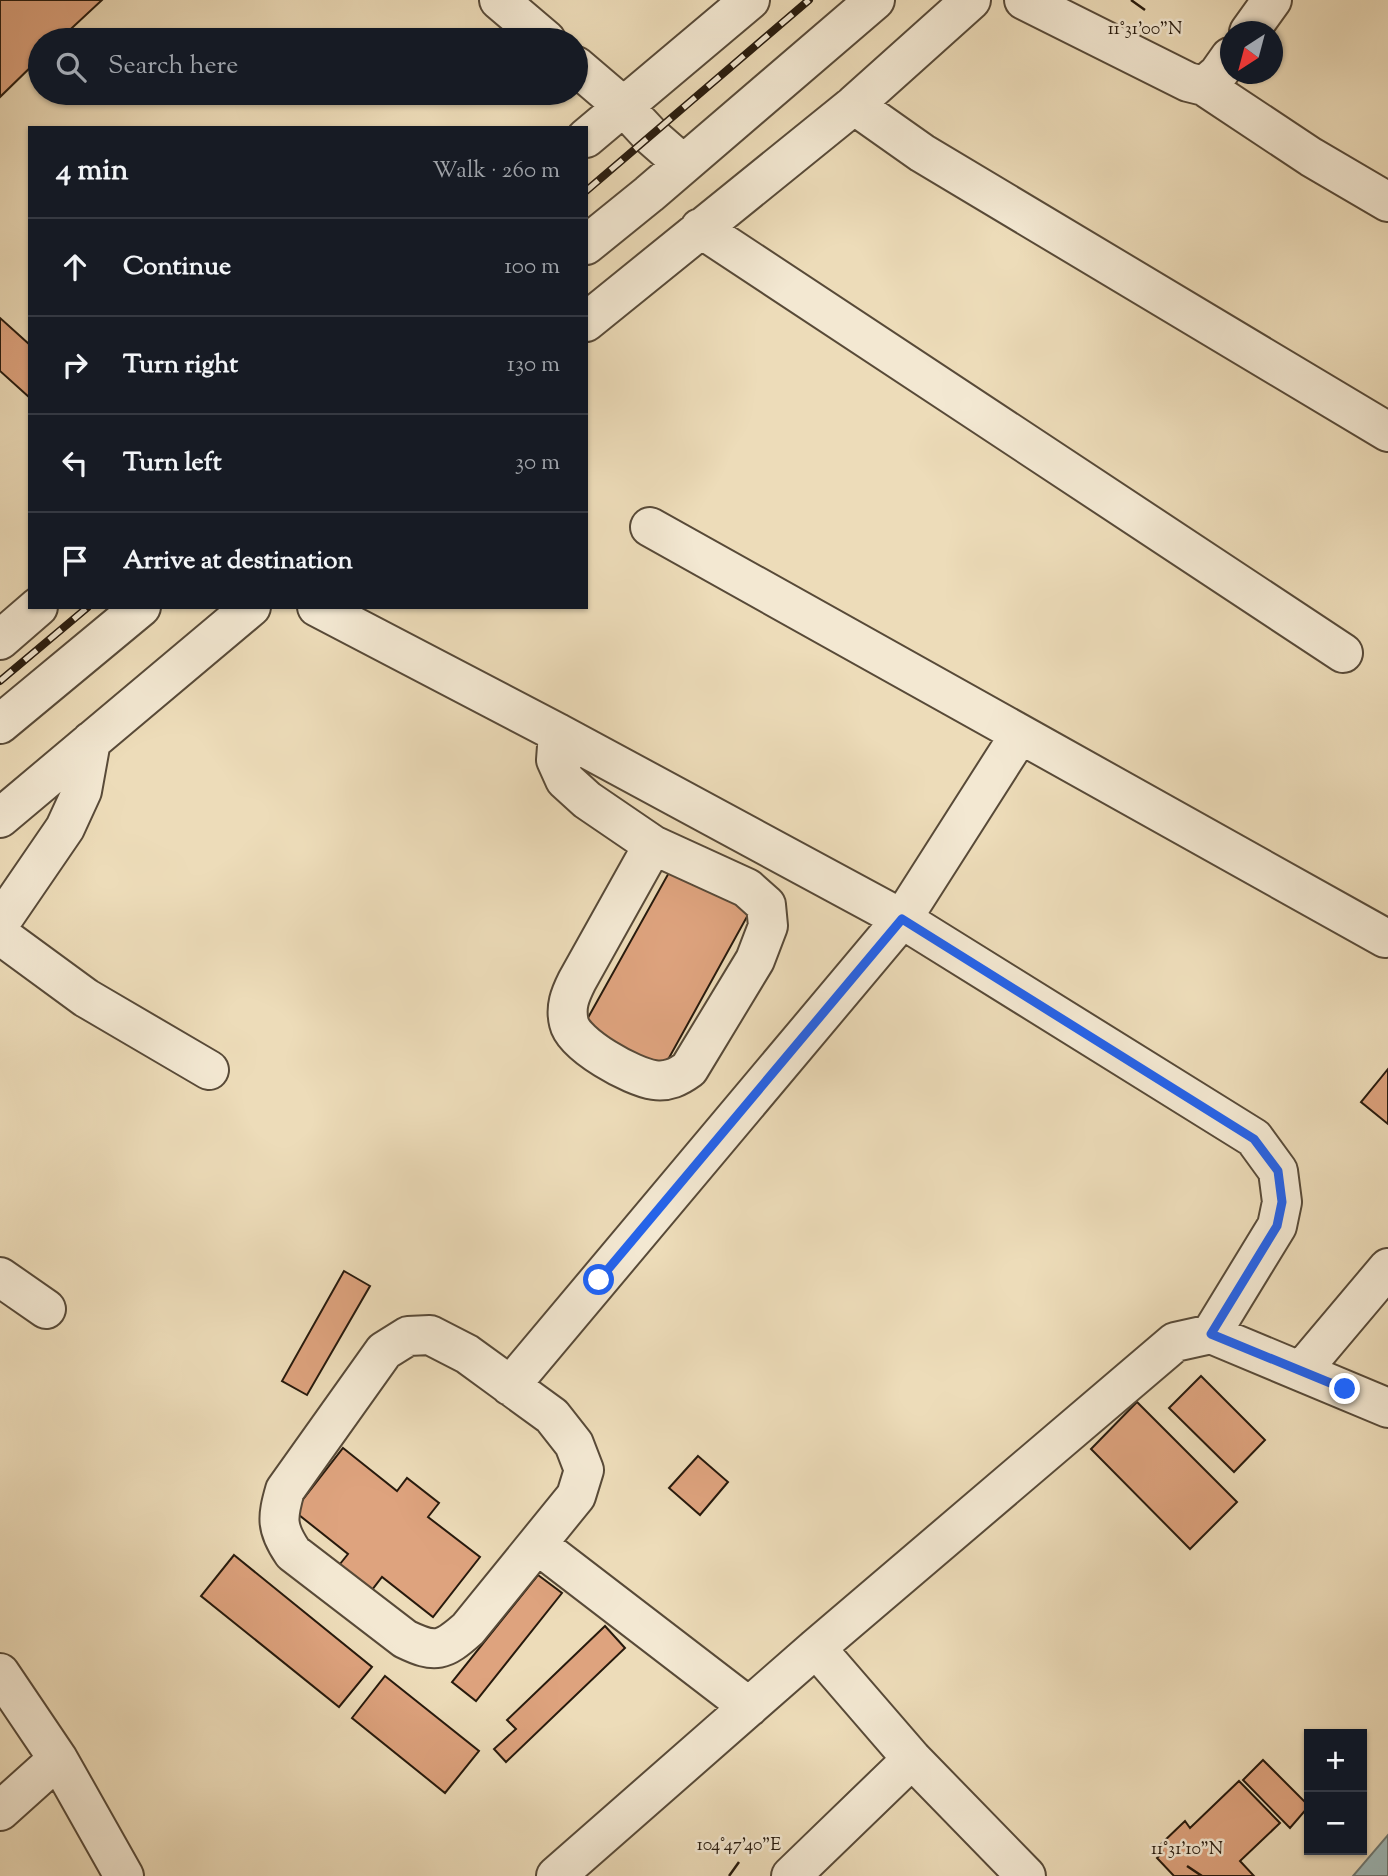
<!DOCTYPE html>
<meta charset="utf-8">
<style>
:root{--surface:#171b24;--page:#242831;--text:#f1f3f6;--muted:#9ea1a6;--line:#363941}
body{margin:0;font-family:"Sorts Mill Goudy",serif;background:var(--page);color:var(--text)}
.controls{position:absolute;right:21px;bottom:21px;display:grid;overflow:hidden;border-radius:0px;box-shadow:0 2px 5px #0004}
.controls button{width:63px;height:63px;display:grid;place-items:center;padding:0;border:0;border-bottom:2px solid var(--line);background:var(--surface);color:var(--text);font:35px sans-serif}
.compass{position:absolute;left:1220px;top:21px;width:63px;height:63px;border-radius:50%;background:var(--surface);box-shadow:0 2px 5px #0004;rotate:216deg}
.stop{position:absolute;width:21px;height:21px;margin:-16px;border:5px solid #2563eb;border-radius:50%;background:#fff}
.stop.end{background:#2563eb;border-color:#fff;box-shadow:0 2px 7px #0008}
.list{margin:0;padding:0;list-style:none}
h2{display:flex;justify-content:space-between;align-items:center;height:91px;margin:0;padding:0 28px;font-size:30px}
h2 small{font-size:23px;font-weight:400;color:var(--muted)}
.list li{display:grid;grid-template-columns:46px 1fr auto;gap:21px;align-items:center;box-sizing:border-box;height:98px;padding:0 28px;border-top:2px solid var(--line)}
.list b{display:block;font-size:26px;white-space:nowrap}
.list em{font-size:23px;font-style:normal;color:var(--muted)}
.icon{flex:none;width:38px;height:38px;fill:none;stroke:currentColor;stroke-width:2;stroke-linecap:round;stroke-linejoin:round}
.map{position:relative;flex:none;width:1388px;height:1876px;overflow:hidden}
.search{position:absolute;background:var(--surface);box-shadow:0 2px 5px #0004;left:28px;top:28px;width:560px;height:77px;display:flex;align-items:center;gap:18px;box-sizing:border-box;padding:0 24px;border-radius:38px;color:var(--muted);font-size:26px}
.panel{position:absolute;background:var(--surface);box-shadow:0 2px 5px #0004;left:28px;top:126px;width:560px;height:483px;border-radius:0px}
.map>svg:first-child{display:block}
</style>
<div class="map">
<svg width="1388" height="1876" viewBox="0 0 1388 1876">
<rect width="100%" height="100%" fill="#eddcb9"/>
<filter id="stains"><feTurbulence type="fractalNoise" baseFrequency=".00286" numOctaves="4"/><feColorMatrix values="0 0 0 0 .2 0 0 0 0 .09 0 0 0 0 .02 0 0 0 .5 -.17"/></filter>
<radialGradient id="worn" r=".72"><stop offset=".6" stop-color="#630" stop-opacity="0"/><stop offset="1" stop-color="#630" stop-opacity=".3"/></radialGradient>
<path fill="#9db9b9" stroke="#6e7974" stroke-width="2" d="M1388 1835V1876H1353Z"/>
<path fill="#dea37e" stroke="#271a0d" stroke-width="2" d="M0 0H102L59 40H40V58L0 97Z
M0 318 30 345V398L0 371Z
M676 860 754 904 659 1076 580 1032Z
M1388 1069V1124L1361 1102Z
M344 1271 370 1286 307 1395 282 1381Z
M1201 1376 1265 1440 1234 1472 1169 1408Z
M1137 1402 1237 1502 1190 1549 1091 1449Z
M343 1448 397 1491 407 1478 439 1503 428 1517 480 1557 433 1617 382 1577 365 1599 332 1574 348 1554 294 1511Z
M698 1456 728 1482 700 1515 669 1488Z
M234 1555 372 1667 339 1707 201 1596Z
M538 1575 562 1593 476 1701 452 1682Z
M605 1626 625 1648 506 1762 494 1749 516 1729 507 1720Z
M385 1676 479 1751 445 1793 352 1718Z
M1263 1760 1309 1806 1290 1828 1243 1780Z
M1239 1781 1280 1823 1240 1861 1254 1876H1174L1157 1858 1163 1852 1159 1846 1185 1821 1190 1828Z"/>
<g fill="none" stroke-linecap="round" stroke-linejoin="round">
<g stroke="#584a38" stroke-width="42">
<path id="minor" d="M499 0 546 40
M1024 0 1188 82 1204 86 1218 74 1230 57
M1249 32 1272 0
M576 66 624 107 651 136 683 164
M1204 86 1311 157 1388 202
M854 105 922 153 1388 432
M586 138 750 0
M700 228 1343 653
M586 245 649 194 875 0
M586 322 854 105 971 0
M650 527 1385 938
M317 607 558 733 902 919 1254 1138 1278 1171 1282 1202 1277 1226 1211 1334
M0 640 38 607
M0 724 141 607
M558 733 556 760 565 780 587 800 653 845 747 888 766 905 768 926 755 960 689 1069C678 1077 668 1082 654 1080 632 1077 574 1045 569 1023 565 1007 570 995 577 981L653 845
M0 818 251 607
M0 923 65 828 82 791 91 741
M0 935 86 998 209 1070
M0 1277 46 1309
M430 1335 467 1354 552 1416 574 1444 584 1470 576 1496 468 1629C443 1651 436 1654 405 1639L293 1553C276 1528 277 1518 285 1490L384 1351 408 1336Z
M1302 1370 1388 1268
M510 1386 902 919 1020 734
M538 1545 749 1707
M816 1648 912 1759 1026 1876
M0 1673 58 1759 124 1876
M0 1811 58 1759
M556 1876 816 1648 1175 1342 1211 1334 1388 1408
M791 1876 912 1759"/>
</g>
<use href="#minor" stroke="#f3e8d2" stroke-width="38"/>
<g stroke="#271a0d" stroke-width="8">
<path id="rail" d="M586 191 809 0
M0 681 88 607"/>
</g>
<use href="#rail" stroke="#f3e8d2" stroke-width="5" stroke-dasharray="16" stroke-linecap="butt"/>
</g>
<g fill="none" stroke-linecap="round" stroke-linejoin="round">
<path stroke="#2563eb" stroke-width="9" d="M599 1280 902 919 1254 1139 1278 1171 1282 1202 1277 1226 1211 1334 1345 1389"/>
</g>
<path fill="none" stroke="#271a0d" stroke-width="2.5" d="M1131 0 1145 10M1187 1866 1202 1876M729 1876 739 1862"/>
<g font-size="18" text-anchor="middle" fill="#271a0d" stroke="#f3e8d2" stroke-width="5" stroke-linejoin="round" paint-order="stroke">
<text x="1145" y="34">11°31'00"N</text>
<text x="739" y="1850">104°47'40"E</text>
<text x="1187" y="1854">11°31'10"N</text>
</g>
<rect width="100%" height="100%" filter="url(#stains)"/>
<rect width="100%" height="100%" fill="url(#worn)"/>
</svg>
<div class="controls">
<button>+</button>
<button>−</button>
</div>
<svg class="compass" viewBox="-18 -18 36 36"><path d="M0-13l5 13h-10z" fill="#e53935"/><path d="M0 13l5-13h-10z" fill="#9ea1a6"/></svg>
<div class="stop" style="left:599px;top:1280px"></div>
<div class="stop end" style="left:1345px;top:1389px"></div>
<div class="search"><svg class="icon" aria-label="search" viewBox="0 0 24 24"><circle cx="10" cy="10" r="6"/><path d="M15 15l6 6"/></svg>Search here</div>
<section class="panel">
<h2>4 min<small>Walk · 260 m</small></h2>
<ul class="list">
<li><svg class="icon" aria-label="ahead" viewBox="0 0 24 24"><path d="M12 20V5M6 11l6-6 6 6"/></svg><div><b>Continue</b></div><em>100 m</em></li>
<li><svg class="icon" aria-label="right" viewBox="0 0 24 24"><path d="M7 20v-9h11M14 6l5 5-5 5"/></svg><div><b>Turn right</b></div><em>130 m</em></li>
<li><svg class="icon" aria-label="left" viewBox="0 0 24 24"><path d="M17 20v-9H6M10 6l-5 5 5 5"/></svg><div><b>Turn left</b></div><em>30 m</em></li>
<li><svg class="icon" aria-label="arrive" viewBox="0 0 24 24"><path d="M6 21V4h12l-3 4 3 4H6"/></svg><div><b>Arrive at destination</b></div></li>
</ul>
</section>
</div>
